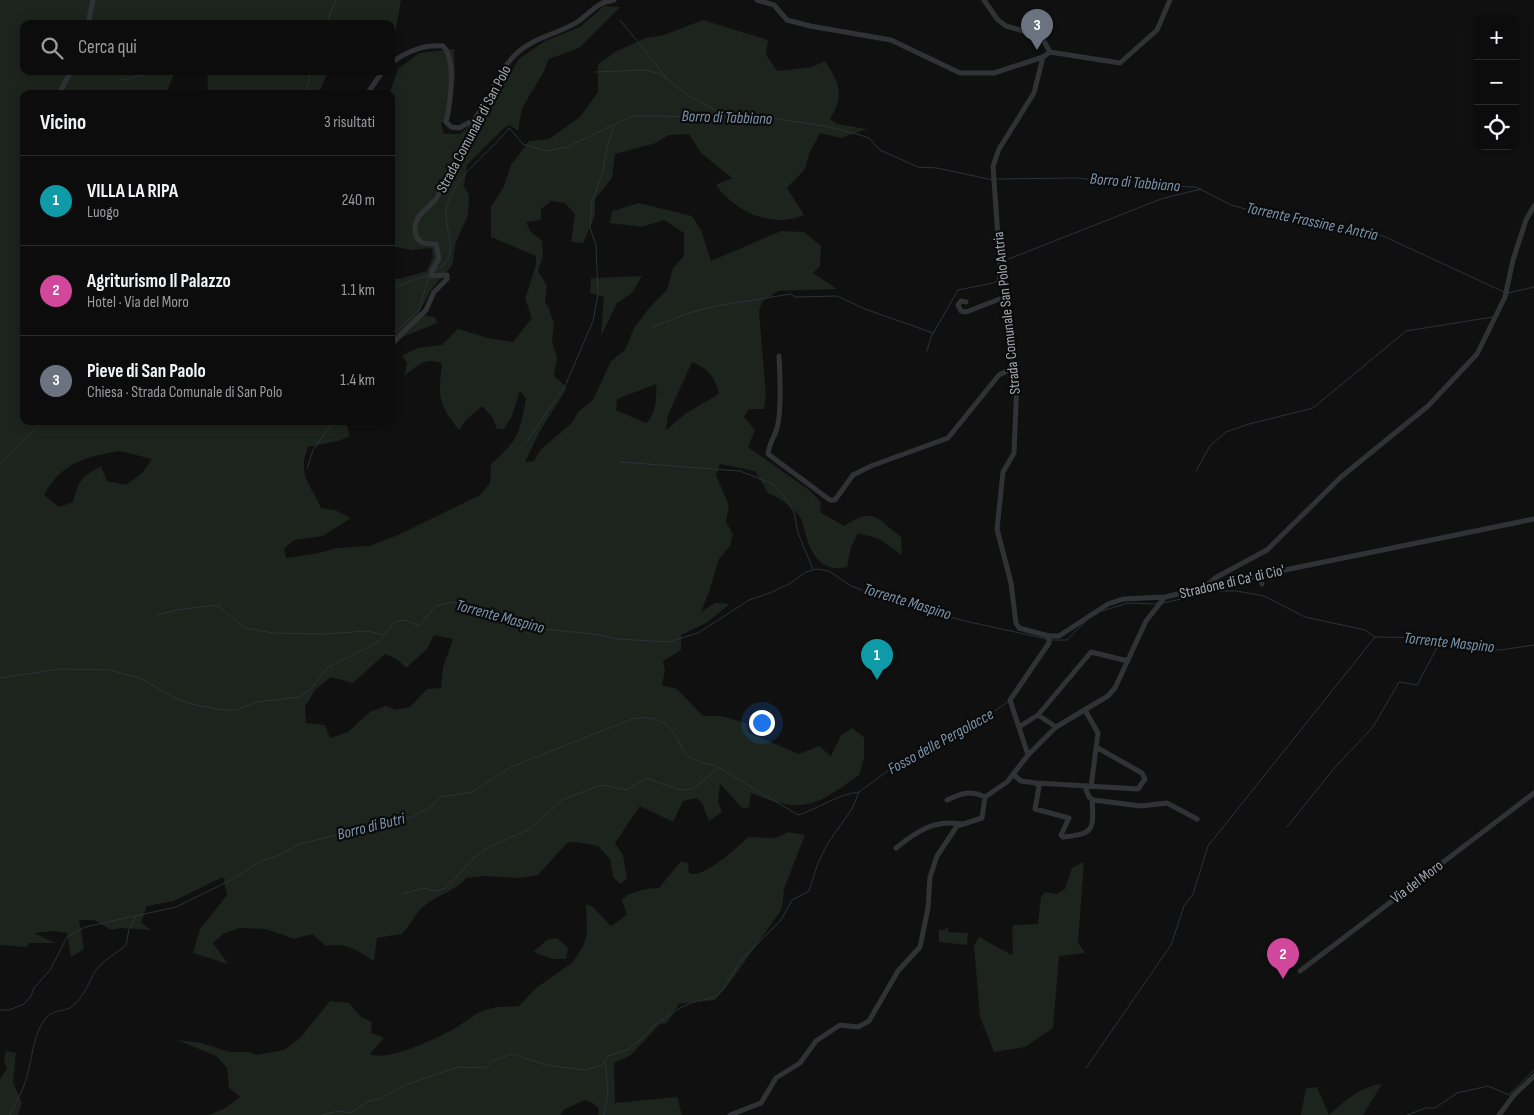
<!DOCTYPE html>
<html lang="it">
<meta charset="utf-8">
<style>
:root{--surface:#0c0c0d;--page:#151516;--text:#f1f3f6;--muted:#9a9b9d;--line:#2c2c2e;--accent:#0b8043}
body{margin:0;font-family:"Sofia Sans Condensed",sans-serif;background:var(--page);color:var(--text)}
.controls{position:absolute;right:15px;top:15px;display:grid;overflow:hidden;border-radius:10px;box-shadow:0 2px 12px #0003}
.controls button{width:45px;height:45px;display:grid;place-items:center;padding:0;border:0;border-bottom:1px solid var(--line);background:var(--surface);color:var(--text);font:25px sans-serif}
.you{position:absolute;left:761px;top:722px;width:18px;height:18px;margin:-12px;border:4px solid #fff;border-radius:50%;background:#1a73e8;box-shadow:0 0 0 8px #1a73e833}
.badge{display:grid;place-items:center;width:32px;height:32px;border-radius:50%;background:var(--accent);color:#fff;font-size:16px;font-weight:700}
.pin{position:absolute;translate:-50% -41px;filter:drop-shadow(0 1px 2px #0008)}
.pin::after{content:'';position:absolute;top:26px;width:18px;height:15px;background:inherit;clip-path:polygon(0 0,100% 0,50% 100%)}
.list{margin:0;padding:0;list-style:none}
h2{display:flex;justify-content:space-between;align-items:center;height:65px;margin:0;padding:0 20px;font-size:21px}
h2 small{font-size:16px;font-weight:400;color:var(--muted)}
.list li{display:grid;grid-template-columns:32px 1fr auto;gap:15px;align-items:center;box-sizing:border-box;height:90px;padding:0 20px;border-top:1px solid var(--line)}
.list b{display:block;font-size:19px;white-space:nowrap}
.list p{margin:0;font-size:16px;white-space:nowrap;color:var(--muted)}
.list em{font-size:16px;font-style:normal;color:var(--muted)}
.icon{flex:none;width:28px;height:28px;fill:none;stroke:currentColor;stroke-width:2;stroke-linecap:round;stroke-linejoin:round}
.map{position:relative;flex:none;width:1534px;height:1115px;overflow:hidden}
.search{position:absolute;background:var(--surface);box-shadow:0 2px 12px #0003;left:20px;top:20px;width:375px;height:55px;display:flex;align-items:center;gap:12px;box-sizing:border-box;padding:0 18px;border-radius:10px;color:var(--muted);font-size:19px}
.panel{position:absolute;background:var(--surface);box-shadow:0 2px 12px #0003;left:20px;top:90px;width:375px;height:335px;border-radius:10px}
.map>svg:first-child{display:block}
</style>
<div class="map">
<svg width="1534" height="1115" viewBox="0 0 1534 1115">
<rect width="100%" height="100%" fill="#101011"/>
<path fill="#1d231d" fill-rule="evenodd" d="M0 0H401L393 45 391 24H24V71H175L166 94H24V421H345L350 436 338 441 308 447C297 476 310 482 321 508L335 510 351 518 323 536 294 540 284 549 286 558 314 554 337 548 369 546 398 535 480 495 490 483 491 464C519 439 519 435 526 399L520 391 512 416 504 429H497L493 418 482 406 467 419 459 430C438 403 438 398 442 364 426 356 418 366 404 376L407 363 402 356 417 348 442 345 458 329 488 338 513 342 532 318 525 299 536 265V256L491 237V207L504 186 511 165 529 141 549 139 580 117 598 92V64L617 51 646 38 664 35 703 20 768 40 766 55 777 71 812 67 825 61C839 82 845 95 830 119L837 124 867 129 841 138 820 133 809 154 805 169 787 188 804 215C773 229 734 212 716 185L732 178 701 153 689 134 669 135 656 143 615 154 612 178 595 199V215L583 243 571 242 575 214 565 203 551 201 541 209V220L526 222 530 231 542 241 543 257 538 271 547 286 545 303 548 306 554 324 552 341 557 357 554 376 567 388 540 431 525 462 534 461 541 449 572 423 578 412 593 400 611 361 625 350 634 328 650 307 667 290 673 268 684 256V233L664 220 642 227 610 223 612 211 639 203 692 216 701 230 711 261 781 231 804 232 821 246 820 266 813 273 837 289 778 291 762 302 759 312 766 395 764 409H749L744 417 755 430 748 447 809 490 821 502 820 512 844 526C875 507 875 517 901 537L902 555 879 539 858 533 851 547 847 567C824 573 811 556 806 536 804 530 803 521 800 517 793 507 779 497 768 493L755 471 720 464 716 475 729 506 726 522 733 534 730 546 719 559 709 592 701 612 715 603 730 604 706 623 681 635V650L663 661 665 671 662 685 677 689 703 716H721L746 723 749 733 799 754 819 746 831 756 841 735 852 728 864 737V759L859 775C816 806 803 815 751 793L749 807 743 809 720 784 718 801 722 812 709 821 702 803 697 798 683 801 673 822 640 806 615 843 623 855 627 879 620 884 613 877 610 859 598 846 576 842 567 843 538 875 519 878 484 876 466 878C454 893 434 895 421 909 414 916 409 927 402 934L377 938 374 961C358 951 345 942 326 946L312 934 294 939 266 929 239 928 223 934 213 943 228 964 193 953 200 929 227 895 223 877 174 901 147 906 141 923 151 930 121 928 111 930 94 920H79L84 949 71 957 67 933 55 931 34 933 55 943H30L26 947 0 945ZM692 362C708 369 715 377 719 394L686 413 666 430 668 415ZM656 384C657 397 656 414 646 423L616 410 617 399ZM120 451 152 459 142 473 126 485 107 481 101 466C82 477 79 479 73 502L59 507 44 495C61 463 87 456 120 451ZM434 635 453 639 443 667 441 688 427 689 410 707 396 710 386 706 370 712 348 732 330 738 325 725 306 723 305 707 315 690 331 677 353 683 385 654 398 660 406 668 427 649Z
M604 6 620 7 579 48 549 59 543 73 522 108 518 131 510 125 504 128 467 165 464 186 469 195 468 215 456 242 452 265 431 290 418 314 435 317 437 323 403 337 391 349V278L399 279 427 271 433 257 432 248 411 250 396 247 391 253V94H389L398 69 419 53 454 49 455 76 450 119 441 123 444 134H460L490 106 519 59 545 41 580 27Z
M207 71H331L327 74 318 94H208Z
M642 276 632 293 617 303 601 336 604 297 590 293 591 278Z
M788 832 805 835 784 889 782 909 733 978 715 1000 679 1004 667 1023 660 1024 631 1055 614 1063 615 1103 677 1097 682 1115H598L599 1109 591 1102 585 1100 563 1110 560 1115H208L224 1109 240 1097 229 1088 227 1068 216 1056 177 1040 201 1043 230 1052H250L256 1055 284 1050 300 1038 330 1001 349 1003 361 1017 372 1022 371 1033 384 1038 370 1054C387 1062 435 1039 452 1030 465 1023 474 1013 488 1009 498 1006 509 1007 519 1006L536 988 573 962 583 946 587 934 586 904 593 907 611 926 627 915 622 900C629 891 649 888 659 888L681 861 688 863 689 873C702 880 738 847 748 837L775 838Z
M1084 862 1078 943 1085 953 1059 956 1053 1028 1025 1047 994 1052 980 1017 974 946 979 937 1012 955C1014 949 1011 935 1013 925L1038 924 1041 897 1045 892 1057 894 1065 889 1072 868Z
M945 928H948V932L968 933 967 945 939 942V930H945Z
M557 938 568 948 566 959H553L533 952 547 940Z
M6 1051 16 1053 13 1082 22 1103 18 1115H0V1079L7 1068 4 1062Z
M1382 1084 1363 1115H1301L1306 1088 1317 1087 1329 1115C1345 1101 1361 1086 1382 1084Z"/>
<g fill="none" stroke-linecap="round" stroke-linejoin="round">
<path stroke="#2b3238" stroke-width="1" d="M620 20 667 78
M326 24 336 0
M595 72 644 70 660 74 688 95 726 116
M121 80 161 71
M305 94 311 71
M997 179 1077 178 1123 183 1136 182 1162 186 1196 187 1231 205 1253 211 1383 236 1504 292
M1001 262 1161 199 1201 189
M433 272C466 255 441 229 447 206 454 176 491 152 509 128L523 144 545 151 567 147 632 116 767 117 829 127 860 135 869 138 880 150 918 167 937 168 993 180
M391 289 430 274
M1508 293 1534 287
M652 327 689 313 716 306 791 294 795 297 837 296 865 309 933 333
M391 336 419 310 429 276
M927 351 931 337 958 290 993 283 997 281 999 271
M527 441 566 384 593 321 598 294 596 245 590 228 592 202 603 171 607 147 614 125
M620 462 740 471 773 484 785 498 794 512 798 533 813 569
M1 464 42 421
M307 469 313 450 334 421
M1196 471 1210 446 1226 432 1249 424 1313 408 1406 331 1493 317
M1163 603 1217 591H1237L1264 596 1305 617 1365 630 1375 637 1437 638 1482 649 1501 650 1534 645
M1102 611 1128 603 1157 604
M157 615 177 610 217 605 245 628 273 633 324 634 367 631 384 635
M1050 640H1067L1086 621
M0 678 60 669 110 670 142 679 175 698 191 704 222 710H236L257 702 299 697 310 690 328 667 380 641 395 622 405 620 419 626 436 606 453 602 461 603 496 617 542 629 594 634 617 639 668 642 698 633 749 600 770 593 789 584 806 572 817 569 829 571 851 586 902 604 965 621 1047 639
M1287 827 1336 766 1373 727 1399 682 1417 685 1441 640
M403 894 423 888 435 891 446 888 475 857 487 848 530 829 562 800 601 785 627 790 646 778 680 790 693 789 717 769
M0 1010H9L24 1004 31 996 34 988 50 970 67 937 85 927 176 907 231 880 261 861 280 855 300 844 346 833 367 830 414 816 431 807 441 797 472 792 511 767 632 719C654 715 667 720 678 740 681 744 683 751 686 754 694 761 706 764 716 766L798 815C818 809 838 794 859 792
M1086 1068 1171 945 1184 906 1193 894 1208 846 1375 637
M10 1115C15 1103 24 1089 27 1076 32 1059 34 1031 46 1018 56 1007 66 1014 76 1003 86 993 89 981 96 970 104 959 116 954 126 945L129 929 136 916
M322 1115 339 1111 351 1113 367 1102 382 1098 405 1085 458 1067 485 1068 492 1061 512 1054 546 1065 585 1070 602 1065 608 1056 627 1050 640 1040 654 1025 680 1008 693 1002 715 997 724 989 740 961 781 920 792 900 809 891 818 863 828 843 852 809 859 792 905 758 976 723 1008 702
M604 1115 608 1092 605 1062
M1407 1115 1426 1108H1435L1457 1093 1488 1086 1509 1095 1534 1070"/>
<path stroke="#313236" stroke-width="5" d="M757 0 774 5 787 20 810 26 891 40 960 73H994L1043 57 1050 52
M984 0 997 19 1006 26 1041 36 1050 52
M88 24 93 0
M1050 52 1120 63 1157 30 1170 0
M1043 57 1034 93 999 149 993 166 1000 266 1017 380 1014 453 1003 472 997 529 1011 583 1016 623 1019 628 1049 636H1059L1108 604 1123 599 1165 597
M391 63C406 52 424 44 443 46 457 60 450 104 446 122L451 127 459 128 474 120 484 105
M59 94 71 71
M367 94 383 71
M966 302 961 301 958 305 961 311 966 312 1005 297
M392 343 426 310 434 292 447 279V275L432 276V271L439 258 436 244C425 244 416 244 415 230 414 212 432 209 439 194 445 182 450 168 458 157 463 149 469 144 474 136 486 108 493 77 515 55 533 37 559 34 579 21 591 12 597 2 614 0
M779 356C780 375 782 411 777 428 774 438 769 444 768 454L830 500H835L853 475 871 466 948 438 999 375 1015 367
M1260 575 1262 584
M1205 587 1215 578 1267 550 1341 477 1428 406 1477 354 1505 297 1513 260 1526 220 1534 206
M1085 710 1098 733 1091 787
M1038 715 1056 727
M1019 727 1038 715 1091 652 1128 661
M1028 755 1010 700 1049 643V636
M1013 774 1021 781 1036 783 1039 787 1035 809 1069 818 1061 835 1063 837C1094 834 1094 830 1092 799
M1036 783 1138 789 1145 779 1142 773 1096 747
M1085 787 1089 797 1093 800 1141 806 1167 803 1197 819
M947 800C962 793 970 790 985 797
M896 848C917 831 935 819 962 824
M1300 971 1534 793
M730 1115 761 1103 776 1078 800 1063 816 1041 840 1025 858 1027 869 1021 898 971 920 947 928 908 930 877 937 856 957 826 982 818 985 797 1007 782 1028 755 1056 727 1108 696 1115 688 1146 621 1165 597 1275 572 1534 519
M1499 1115 1514 1095 1534 1076"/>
</g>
<g text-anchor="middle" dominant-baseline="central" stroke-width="4.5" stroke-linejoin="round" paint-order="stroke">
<g font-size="15" fill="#a2a7b1" stroke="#0b0b0c">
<text transform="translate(474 129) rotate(-62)">Strada Comunale di San Polo</text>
<text transform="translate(1007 313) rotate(-96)">Strada Comunale San Polo Antria</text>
<text transform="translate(1232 582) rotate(-13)">Stradone di Ca' di Cio'</text>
<text transform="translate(1417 882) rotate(-37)">Via del Moro</text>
</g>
<g font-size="16" font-style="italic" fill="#7b94aa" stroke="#0b0b0c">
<text transform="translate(727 118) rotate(2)">Borro di Tabbiano</text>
<text transform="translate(1135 183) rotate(5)">Borro di Tabbiano</text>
<text transform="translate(1312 222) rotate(12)">Torrente Frassine e Antria</text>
<text transform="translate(907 602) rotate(17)">Torrente Maspino</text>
<text transform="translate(500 617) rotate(15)">Torrente Maspino</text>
<text transform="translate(1449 643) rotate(6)">Torrente Maspino</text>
<text transform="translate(941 742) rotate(-29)">Fosso delle Pergolacce</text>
<text transform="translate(371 827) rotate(-14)">Borro di Butri</text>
</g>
</g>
</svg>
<div class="controls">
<button>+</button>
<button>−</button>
<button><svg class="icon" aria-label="locate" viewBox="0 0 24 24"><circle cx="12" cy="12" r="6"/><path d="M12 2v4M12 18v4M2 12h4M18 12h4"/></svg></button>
</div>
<div class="you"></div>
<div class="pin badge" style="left:877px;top:680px;background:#0f9aa8">1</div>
<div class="pin badge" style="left:1283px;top:979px;background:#d1479c">2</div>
<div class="pin badge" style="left:1037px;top:50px;background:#6b7280">3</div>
<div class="search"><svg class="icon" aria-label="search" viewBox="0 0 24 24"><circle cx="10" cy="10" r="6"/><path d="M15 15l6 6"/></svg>Cerca qui</div>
<section class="panel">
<h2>Vicino<small>3 risultati</small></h2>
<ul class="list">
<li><span class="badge" style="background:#0f9aa8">1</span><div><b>VILLA LA RIPA</b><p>Luogo</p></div><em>240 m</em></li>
<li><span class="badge" style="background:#d1479c">2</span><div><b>Agriturismo Il Palazzo</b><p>Hotel · Via del Moro</p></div><em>1.1 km</em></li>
<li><span class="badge" style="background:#6b7280">3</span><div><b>Pieve di San Paolo</b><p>Chiesa · Strada Comunale di San Polo</p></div><em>1.4 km</em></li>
</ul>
</section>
</div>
